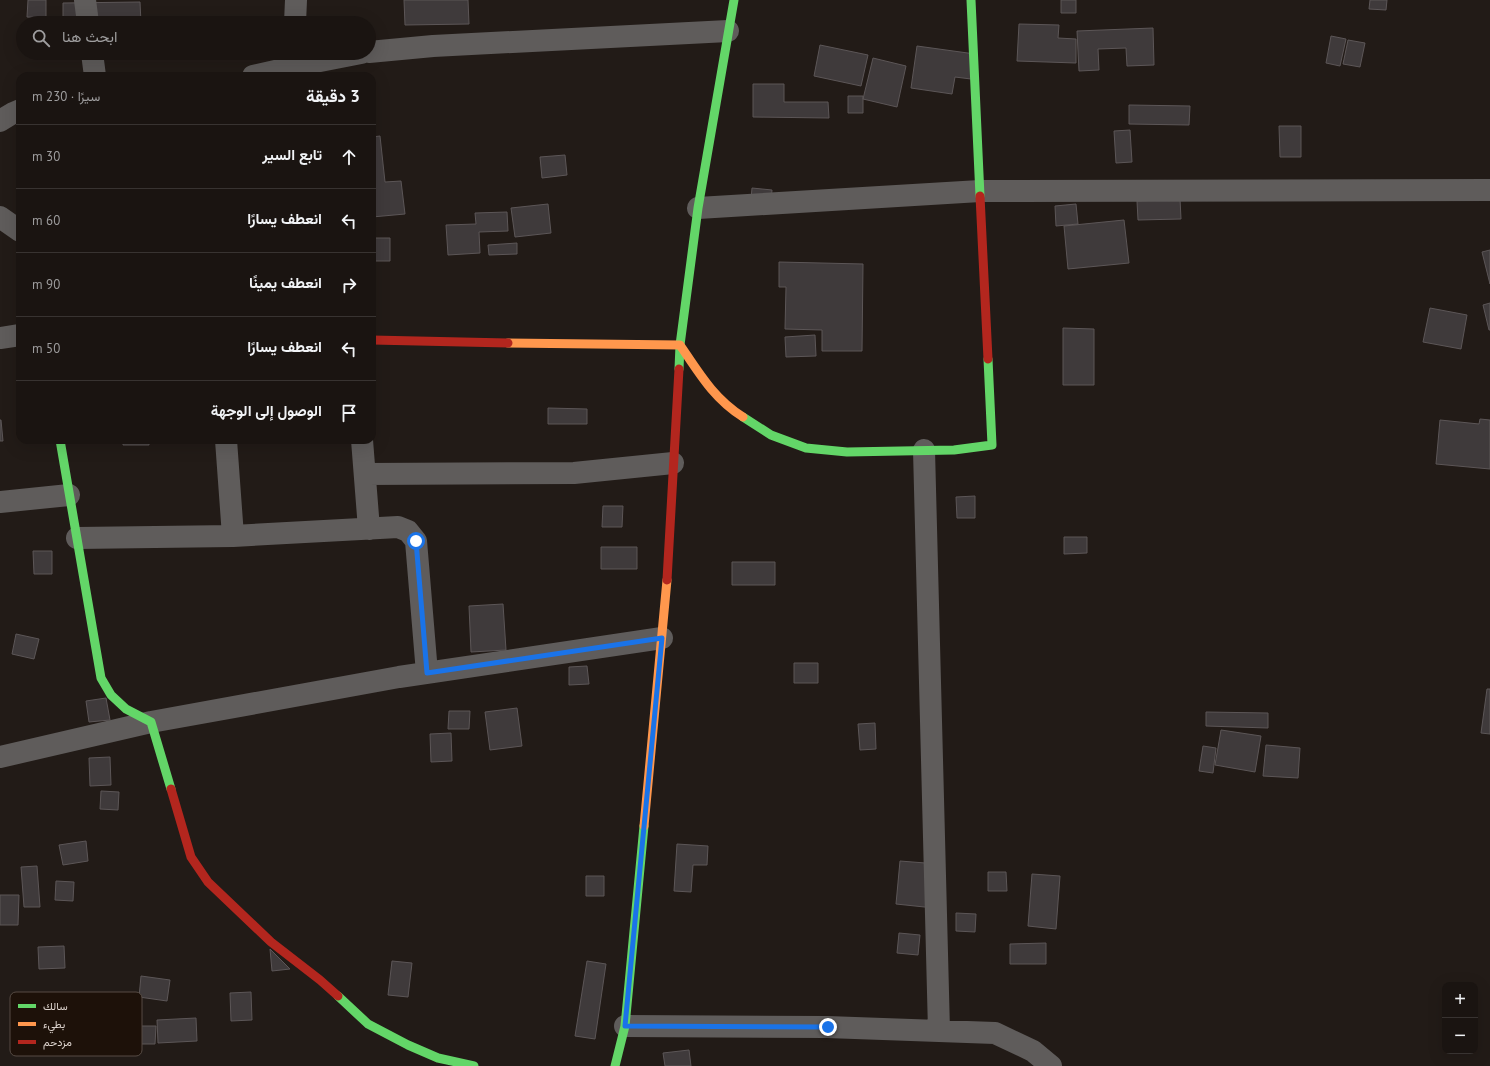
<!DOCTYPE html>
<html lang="ar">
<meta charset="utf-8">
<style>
:root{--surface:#1a1411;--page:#231d1a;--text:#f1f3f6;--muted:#9f9e9f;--line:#383331}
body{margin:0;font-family:"PT Sans",Vazirmatn,sans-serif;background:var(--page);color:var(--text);direction:rtl}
.controls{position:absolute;right:12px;bottom:12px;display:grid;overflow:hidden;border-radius:8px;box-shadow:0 4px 16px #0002}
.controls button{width:36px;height:36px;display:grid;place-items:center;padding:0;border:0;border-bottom:1px solid var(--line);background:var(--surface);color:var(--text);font:20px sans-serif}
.stop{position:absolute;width:12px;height:12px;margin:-9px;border:3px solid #1a73e8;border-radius:50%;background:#fff}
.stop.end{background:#1a73e8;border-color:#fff;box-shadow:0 1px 4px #0008}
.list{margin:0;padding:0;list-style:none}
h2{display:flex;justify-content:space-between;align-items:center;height:52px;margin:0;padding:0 16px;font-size:17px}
h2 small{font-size:13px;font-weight:400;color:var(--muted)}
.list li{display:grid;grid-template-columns:26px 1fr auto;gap:12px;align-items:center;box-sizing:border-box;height:64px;padding:0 16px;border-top:1px solid var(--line)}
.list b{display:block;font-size:15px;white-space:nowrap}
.list em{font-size:13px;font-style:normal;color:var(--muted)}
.icon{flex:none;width:22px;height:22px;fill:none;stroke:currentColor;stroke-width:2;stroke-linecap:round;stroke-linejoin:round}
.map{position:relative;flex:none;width:1490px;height:1066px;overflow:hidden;direction:ltr}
.search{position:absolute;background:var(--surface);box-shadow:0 4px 16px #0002;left:16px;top:16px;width:360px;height:44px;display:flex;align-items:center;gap:10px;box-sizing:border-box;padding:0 14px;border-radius:22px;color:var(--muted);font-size:15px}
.panel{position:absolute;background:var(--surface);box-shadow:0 4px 16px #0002;left:16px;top:72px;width:360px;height:372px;border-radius:12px;direction:rtl}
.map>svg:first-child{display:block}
</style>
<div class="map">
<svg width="1490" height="1066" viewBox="0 0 1490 1066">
<rect width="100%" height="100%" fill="#221b17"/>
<path fill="#3f3a3b" stroke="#5c5657" d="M28 0H46V18L27 17Z
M404 0H468L469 24 405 25Z
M1061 0H1076V13H1061Z
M1370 0H1387L1386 10 1369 9Z
M140 2 141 23H63V3Z
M1019 24 1059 25 1058 38 1076 39V63L1017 61Z
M1153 28 1154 65 1127 66 1126 48 1098 49 1099 70 1079 71 1077 31Z
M1331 36 1346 39 1340 66 1326 63Z
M1348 40 1365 43 1360 67 1343 64Z
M820 45 868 55 861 86 814 76Z
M917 46 975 54 971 79 955 77 952 94 911 88Z
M873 58 906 66 897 107 863 99Z
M753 84H784V102H828L829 118 753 117Z
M848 96H863V113H848Z
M1129 105 1190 106 1189 125 1129 124Z
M1279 126H1301V157H1280Z
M1130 130 1132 162 1116 163 1114 131Z
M380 136 385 182 401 181 405 214 372 217V137Z
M565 155 567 175 542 178 540 157Z
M752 188 772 190 770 213 750 211Z
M1180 199 1181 219 1138 220 1137 201Z
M548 204 551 233 515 237 511 208Z
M1076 204 1078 224 1056 226 1055 206Z
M507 212 508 231 479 232 480 253 448 255 446 225 476 224 475 213Z
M1124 220 1129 263 1068 269 1064 226Z
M372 238H390V261H372Z
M517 243V254L489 255 488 245Z
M1490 250V284L1482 252Z
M779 262 863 264 862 351H822V330L785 329 786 287H779Z
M1490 303V330H1489L1483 305Z
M1430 308 1467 315 1461 349 1423 342Z
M1063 328 1094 329V385H1063Z
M815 335 816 356 786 357 785 337Z
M548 408 587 409V424H548Z
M1480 419 1490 420V469L1436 464 1440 420 1479 424Z
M0 420H1L3 441H0Z
M123 440H149V445H123Z
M975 496V518H957L956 497Z
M603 506H623L622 527H602Z
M1064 537H1087V553L1064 554Z
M601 547H637V569H601Z
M33 551H52V574H34Z
M732 562H775V585H732Z
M503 604 506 650 471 652 469 606Z
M16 634 39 639 34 659 12 654Z
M794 663H818V683H794Z
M587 666 589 684 569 685V667Z
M1487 689H1490V734L1481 733Z
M106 698 110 720 89 722 86 701Z
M517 708 522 746 490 750 485 712Z
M449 711H470L469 729H448Z
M1206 712 1268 713V728L1206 726Z
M875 723 876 749 860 750 858 724Z
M1221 730 1261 736 1255 772 1215 765Z
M451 733 452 761 431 762 430 734Z
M1266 745 1300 748 1298 778 1263 776Z
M1203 746 1216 748 1213 773 1199 771Z
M110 757 111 785 90 786 89 758Z
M101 791 119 792 118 810 100 809Z
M86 841 88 861 63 865 59 845Z
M677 844 708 846 707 865H693L691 892 674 891Z
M900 861 938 864 934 908 896 904Z
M37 866 40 907H24L21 867Z
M988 872H1006L1007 891H988Z
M1032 874 1060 876 1056 929 1028 926Z
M586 876H604V896H586Z
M56 881 74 882 73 901 55 900Z
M0 895H19L18 925H0Z
M956 913 976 914 975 932 956 931Z
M899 933 920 935 918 955 897 953Z
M1046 943V964H1010V944Z
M64 946 65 968 39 969 38 947Z
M270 949 290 969 272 971Z
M392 961 412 963 408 997 388 995Z
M587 961 606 964 595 1039 575 1036Z
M141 976 170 980 167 1001 139 997Z
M251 992 252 1020 231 1021 230 993Z
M196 1018 197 1041 158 1043 157 1020Z
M137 1026H156L155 1044H137Z
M689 1050 691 1066H665L663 1053Z"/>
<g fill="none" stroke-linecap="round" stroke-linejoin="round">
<path stroke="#5f5c5b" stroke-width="22" d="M85 0 88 23
M295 23 296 0
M369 52 433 46 728 31
M92 53 95 76
M253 76 315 62 361 53
M0 121 13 113 20 110
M698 208 980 191 1490 190
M0 217 20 231
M0 338 20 335
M226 440 233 536
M362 440 369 529
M924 450 939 1031
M365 474 574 473 673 463
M0 502 69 495
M77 538 233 536 398 527 408 531 416 541 427 673
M0 757 151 722 399 677 662 638
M625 1026 827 1027 995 1033 1033 1051 1051 1066"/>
<path stroke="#63d668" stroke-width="9" d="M971 0 980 196
M679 369 680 345 698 208 734 0
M743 417 771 435 806 448 847 452 954 450 992 445 988 359
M60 440 101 678 111 695 126 709 151 722 171 789
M338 996 368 1024 408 1045 438 1058 474 1066
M615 1066 625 1026 644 826"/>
<path stroke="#ff974d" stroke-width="9" d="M508 343 680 345C699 373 714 399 743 417
M644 826 667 580"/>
<path stroke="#b3261e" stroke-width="9" d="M980 196 988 359
M372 340 508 343
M667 580 679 369
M171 789 191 857 208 882 271 942 320 980 338 996"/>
</g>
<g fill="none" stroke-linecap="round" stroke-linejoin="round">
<path stroke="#1a73e8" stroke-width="5" d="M416 541 427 673 662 638 625 1026 828 1027"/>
</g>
<rect x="10" y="992" width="132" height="64" rx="6" fill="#1d1109" stroke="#564b44" stroke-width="1"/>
<rect x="18" y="1004" width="18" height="4" fill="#63d668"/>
<rect x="18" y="1022" width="18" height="4" fill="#ff974d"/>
<rect x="18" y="1040" width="18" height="4" fill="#b3261e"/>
<g font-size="11" fill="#dcd3cd">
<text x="43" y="1010">سالك</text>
<text x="43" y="1028">بطيء</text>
<text x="43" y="1046">مزدحم</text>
</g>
</svg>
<div class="controls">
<button>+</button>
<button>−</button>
</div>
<div class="stop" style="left:416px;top:541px"></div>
<div class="stop end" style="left:828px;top:1027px"></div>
<div class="search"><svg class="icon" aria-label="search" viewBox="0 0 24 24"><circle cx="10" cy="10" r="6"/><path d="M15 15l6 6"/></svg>ابحث هنا</div>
<section class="panel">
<h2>3 دقيقة<small>سيرًا · 230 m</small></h2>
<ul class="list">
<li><svg class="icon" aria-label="ahead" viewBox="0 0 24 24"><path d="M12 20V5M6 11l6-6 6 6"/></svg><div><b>تابع السير</b></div><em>30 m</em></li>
<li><svg class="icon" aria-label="left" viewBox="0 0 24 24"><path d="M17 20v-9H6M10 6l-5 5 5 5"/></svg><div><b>انعطف يسارًا</b></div><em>60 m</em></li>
<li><svg class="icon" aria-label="right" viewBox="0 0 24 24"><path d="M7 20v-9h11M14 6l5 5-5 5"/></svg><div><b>انعطف يمينًا</b></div><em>90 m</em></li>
<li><svg class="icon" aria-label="left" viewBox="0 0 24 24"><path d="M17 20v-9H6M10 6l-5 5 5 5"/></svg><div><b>انعطف يسارًا</b></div><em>50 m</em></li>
<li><svg class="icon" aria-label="arrive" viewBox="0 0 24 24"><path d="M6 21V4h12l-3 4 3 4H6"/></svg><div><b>الوصول إلى الوجهة</b></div></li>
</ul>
</section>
</div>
